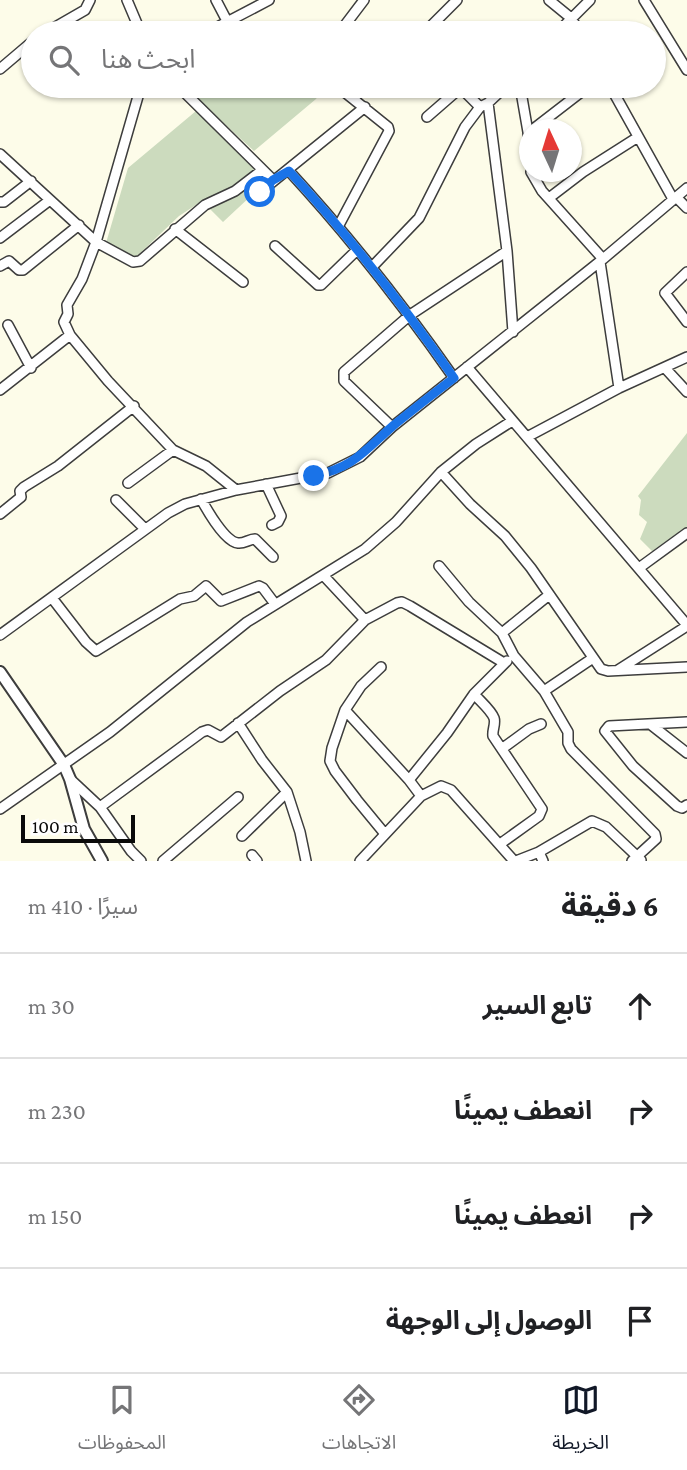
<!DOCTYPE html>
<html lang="ar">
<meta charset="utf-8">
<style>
:root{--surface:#fff;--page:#f6f6f6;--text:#202124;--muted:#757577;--line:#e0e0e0;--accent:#111827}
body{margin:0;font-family:"Crimson Pro","Noto Sans Arabic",serif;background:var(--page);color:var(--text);direction:rtl}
.compass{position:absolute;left:519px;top:119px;width:63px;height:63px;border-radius:50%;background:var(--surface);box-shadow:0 2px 5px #0004;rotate:356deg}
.scale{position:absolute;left:21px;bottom:18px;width:114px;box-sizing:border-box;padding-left:7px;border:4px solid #0a0a0a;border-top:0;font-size:19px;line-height:24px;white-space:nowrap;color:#0a0a0a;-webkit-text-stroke:5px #fff;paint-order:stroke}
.stop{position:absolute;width:21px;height:21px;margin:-16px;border:5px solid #1a73e8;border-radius:50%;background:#fff}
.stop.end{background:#1a73e8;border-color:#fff;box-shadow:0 2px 7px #0008}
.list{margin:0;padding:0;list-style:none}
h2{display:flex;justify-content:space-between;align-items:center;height:91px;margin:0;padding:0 28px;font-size:30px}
h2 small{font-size:23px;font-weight:400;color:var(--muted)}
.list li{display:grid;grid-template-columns:46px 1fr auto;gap:21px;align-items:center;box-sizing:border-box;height:105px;padding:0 28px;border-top:2px solid var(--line)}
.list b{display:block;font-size:26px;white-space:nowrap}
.list em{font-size:23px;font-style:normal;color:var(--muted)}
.icon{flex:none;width:38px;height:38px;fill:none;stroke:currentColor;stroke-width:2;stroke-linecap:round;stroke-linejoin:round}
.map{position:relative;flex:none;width:687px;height:861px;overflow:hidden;direction:ltr}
.search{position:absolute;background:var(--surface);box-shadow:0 2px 5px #0004;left:21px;right:21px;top:21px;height:77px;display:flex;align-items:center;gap:18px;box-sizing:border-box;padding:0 24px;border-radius:38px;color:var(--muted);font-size:26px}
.sheet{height:511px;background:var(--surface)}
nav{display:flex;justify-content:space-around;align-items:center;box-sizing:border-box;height:98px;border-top:2px solid var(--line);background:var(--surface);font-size:19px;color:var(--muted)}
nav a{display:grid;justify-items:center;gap:4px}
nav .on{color:var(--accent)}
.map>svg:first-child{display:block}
</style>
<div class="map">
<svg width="687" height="861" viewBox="0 0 687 861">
<rect width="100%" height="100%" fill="#fdfce9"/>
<path fill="#ccdbbe" d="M240 19 257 33H214Z
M284 21 306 33H264L269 27 277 30Z
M183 86H325L316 99 254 151Z
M196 111 256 171 228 193 202 201 179 216 135 258 106 243 128 168Z
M261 176 267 181 223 222 208 207Z
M687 433V528L654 553 640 539 647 522 639 515 641 500 638 496Z"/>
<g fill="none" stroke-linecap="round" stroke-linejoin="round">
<g stroke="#3d3d3d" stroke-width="12">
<path id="minor" d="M127 0 141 33
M216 0 227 21
M549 0 571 18 580 33
M644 0 687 70
M45 33 85 10 90 0
M206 33 269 0
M339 33 364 0
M424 33 457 0
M557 33 590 0
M0 69 33 41
M141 86 96 242 82 279 67 305 68 314 64 322 70 335 108 381 173 450 206 466 236 490
M178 86 273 180
M337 86 388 127 389 131 339 225
M520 86 528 132 530 161
M610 86 673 199
M353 98 367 86
M488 103 507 251 513 332
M427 117 458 90 465 92 480 107
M532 130 589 86
M0 154 96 242 133 262 140 261 205 205 235 191 261 171
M289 171C349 236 403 305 454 378
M531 172 542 191 603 259
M260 192 365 107
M676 197 687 208
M549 198 583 172 638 137
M0 202H4L31 181
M175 229 243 282
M0 238 50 200
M275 246 318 285H321L357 250
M600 262 619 388
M0 266 9 261 19 270H23L79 225
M373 266 419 218 465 127 480 107 488 103 506 86
M687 272 665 293 687 322
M8 325 31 368
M467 367 687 625
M665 368 687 392
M0 390 70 335
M392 427 344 381V372L410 315 507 251
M527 437 619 388 687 357
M441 472 470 504 505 536 531 568 601 669 608 671 687 667
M128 483 173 450
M266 484 281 516 278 522 272 525
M201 499C207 510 225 542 238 543 244 544 249 539 255 539L273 557
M116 500 145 529
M0 514 21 497 20 491 24 487 58 466 134 406
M439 566 469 602 502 633 514 656 544 691 568 732V743L571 749 655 834 656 839 632 861
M639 568 687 533
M323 575 365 620
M52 598 86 642 96 651 180 599 194 596 206 586 221 601 259 586 263 588 275 604
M502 633 549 595
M0 635 168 513 185 504 236 490 328 473 360 457 392 427 603 259 687 188
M381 667 361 686 345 710 332 748 330 761 335 771 357 800 385 834
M618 670 687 626
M544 691 593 658
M474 694C480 701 491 710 494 718 496 724 492 730 493 736L542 809 539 816 500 844
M345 710 409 780 421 796
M687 722 609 726 605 731 633 766 677 806 682 808 687 805
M238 723 262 760 287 792 300 832 306 861
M650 724 687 753
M503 748 529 729 541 724
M70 779 100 807 131 851 141 861
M409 780 447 733 474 694 507 661
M100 807 202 732 208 730 221 737 280 691 326 660 365 620 397 603 402 602 410 606 504 663
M0 809 110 732 247 622 365 549 396 522 441 472 476 444 512 421
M242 836 287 792
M539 852 592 821 606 827 641 860
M252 855 257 861
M163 861 238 797
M360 861 421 796 441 786 451 790 514 861
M516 861 539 852 543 861"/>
</g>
<g stroke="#3d3d3d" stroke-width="14">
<path id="tertiary" d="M0 672 64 765 70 779 84 829 102 861"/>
</g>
<use href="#minor" stroke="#fff" stroke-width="9"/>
<use href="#tertiary" stroke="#fff" stroke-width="10"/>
</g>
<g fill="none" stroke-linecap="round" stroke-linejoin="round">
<path stroke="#1a73e8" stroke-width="9" d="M260 192 273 180 289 171C349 236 403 305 454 378 434 393 414 409 394 425 365 450 355 467 314 476"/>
</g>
</svg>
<svg class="compass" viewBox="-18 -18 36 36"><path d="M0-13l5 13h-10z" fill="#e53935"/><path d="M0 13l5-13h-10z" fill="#757577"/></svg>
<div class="scale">100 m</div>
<div class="stop" style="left:260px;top:192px"></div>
<div class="stop end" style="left:314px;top:476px"></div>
<div class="search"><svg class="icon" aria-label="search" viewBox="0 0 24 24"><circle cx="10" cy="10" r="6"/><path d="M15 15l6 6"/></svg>ابحث هنا</div>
</div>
<section class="sheet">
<h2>6 دقيقة<small>سيرًا · 410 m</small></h2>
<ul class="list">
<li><svg class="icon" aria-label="ahead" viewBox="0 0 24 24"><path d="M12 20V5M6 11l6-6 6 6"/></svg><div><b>تابع السير</b></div><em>30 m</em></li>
<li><svg class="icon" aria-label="right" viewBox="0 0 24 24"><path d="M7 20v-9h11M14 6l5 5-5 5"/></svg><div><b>انعطف يمينًا</b></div><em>230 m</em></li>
<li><svg class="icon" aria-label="right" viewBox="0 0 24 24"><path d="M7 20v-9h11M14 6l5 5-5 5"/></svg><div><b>انعطف يمينًا</b></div><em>150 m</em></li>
<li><svg class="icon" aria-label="arrive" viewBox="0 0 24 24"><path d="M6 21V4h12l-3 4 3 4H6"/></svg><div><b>الوصول إلى الوجهة</b></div></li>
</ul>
</section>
<nav>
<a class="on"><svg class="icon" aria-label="map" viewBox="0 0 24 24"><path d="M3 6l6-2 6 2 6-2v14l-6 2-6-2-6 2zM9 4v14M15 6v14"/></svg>الخريطة</a>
<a><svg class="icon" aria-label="directions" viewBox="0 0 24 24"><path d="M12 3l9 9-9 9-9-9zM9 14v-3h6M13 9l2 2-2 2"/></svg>الاتجاهات</a>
<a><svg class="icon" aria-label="saved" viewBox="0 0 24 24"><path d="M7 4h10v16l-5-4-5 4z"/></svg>المحفوظات</a>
</nav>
